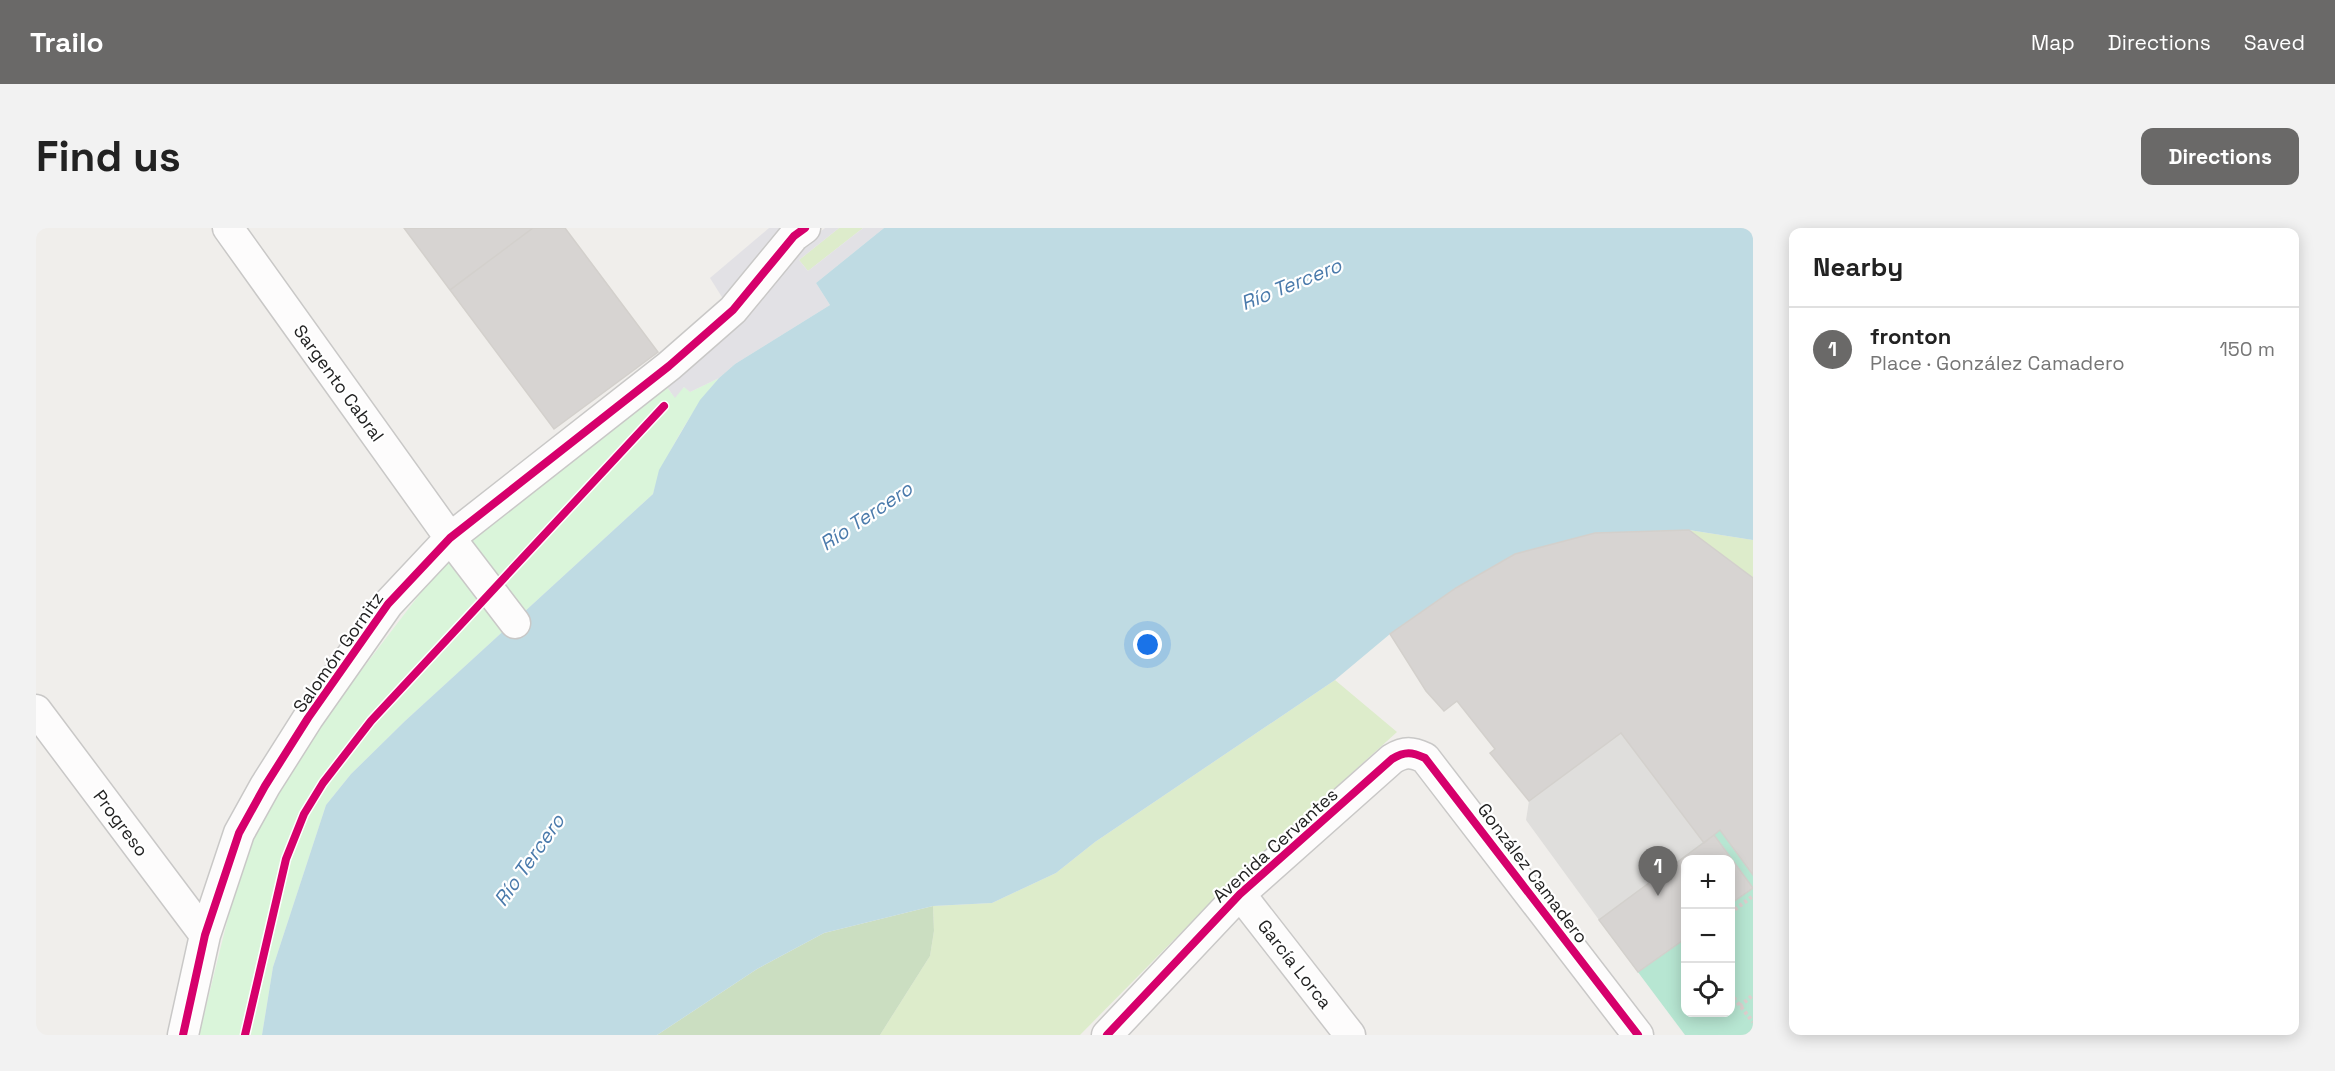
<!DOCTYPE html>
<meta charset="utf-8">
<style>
:root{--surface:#fff;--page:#f2f2f2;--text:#222;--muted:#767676;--line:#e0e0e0;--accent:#6a6968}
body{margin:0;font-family:"Space Grotesk",sans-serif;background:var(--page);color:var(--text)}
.controls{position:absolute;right:18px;bottom:18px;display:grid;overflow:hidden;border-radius:12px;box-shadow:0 3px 15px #0003}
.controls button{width:54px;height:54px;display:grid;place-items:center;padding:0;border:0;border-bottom:2px solid var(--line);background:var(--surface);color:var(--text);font:30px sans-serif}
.you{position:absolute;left:1112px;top:417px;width:21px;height:21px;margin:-15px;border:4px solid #fff;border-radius:50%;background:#1a73e8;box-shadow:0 0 0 9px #1a73e833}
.badge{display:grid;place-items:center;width:39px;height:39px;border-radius:50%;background:var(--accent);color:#fff;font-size:20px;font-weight:700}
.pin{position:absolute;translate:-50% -50px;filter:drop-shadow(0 2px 3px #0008)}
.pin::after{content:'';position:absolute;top:32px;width:21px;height:18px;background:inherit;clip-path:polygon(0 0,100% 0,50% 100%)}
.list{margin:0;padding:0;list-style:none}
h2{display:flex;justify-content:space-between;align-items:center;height:78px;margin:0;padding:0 24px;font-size:26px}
h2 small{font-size:20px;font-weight:400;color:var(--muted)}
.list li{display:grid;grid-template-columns:39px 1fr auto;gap:18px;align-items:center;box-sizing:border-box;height:84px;padding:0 24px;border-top:2px solid var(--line)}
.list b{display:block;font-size:22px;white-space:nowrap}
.list p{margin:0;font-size:20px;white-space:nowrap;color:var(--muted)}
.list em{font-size:20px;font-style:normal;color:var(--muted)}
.icon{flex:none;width:33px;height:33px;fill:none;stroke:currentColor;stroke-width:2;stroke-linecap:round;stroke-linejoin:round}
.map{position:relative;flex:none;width:1717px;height:807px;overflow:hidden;border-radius:12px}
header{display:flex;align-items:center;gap:36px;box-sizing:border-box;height:84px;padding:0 30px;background:var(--accent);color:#fff}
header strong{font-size:28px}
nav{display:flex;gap:33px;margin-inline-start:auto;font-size:21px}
.intro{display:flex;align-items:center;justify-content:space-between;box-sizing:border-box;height:144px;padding:0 36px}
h1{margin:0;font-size:42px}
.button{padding:15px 27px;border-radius:12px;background:var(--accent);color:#fff;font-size:21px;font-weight:700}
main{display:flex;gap:36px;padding:0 36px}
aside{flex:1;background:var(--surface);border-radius:12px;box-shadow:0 3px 15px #0003}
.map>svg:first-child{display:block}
</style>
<header>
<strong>Trailo</strong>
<nav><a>Map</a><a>Directions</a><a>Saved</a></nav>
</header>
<div class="intro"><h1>Find us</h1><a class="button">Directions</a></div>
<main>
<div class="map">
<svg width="1717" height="807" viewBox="0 0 1717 807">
<rect width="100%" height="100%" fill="#f0eeeb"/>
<path fill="#dfdedc" d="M1585 505 1668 615 1563 692 1490 592 1493 573Z"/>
<path fill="#ddeccb" d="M803 0H827L772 43 763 32Z
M1653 302 1717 312V350Z
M1299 452 1361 504 1191 658 1044 807H844L894 728 898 703 897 678 956 675 1020 645 1059 614Z"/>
<path fill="#cbdec1" d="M897 678 898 703 894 728 844 807H621L721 741 788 705Z"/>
<path fill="#daf5da" d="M683 150C658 178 627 230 617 266L369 493 315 546 290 577 237 739 226 807H163L209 621 272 512 393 354 417 329 628 155 636 166 649 159 654 164Z"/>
<path fill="#b7e6d2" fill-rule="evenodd" d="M1684 602 1717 647V807H1649L1563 692ZM1650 632H1694V784H1650Z"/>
<path fill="#e2e1e5" d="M733 0H750L689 74 674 50Z
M789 0H803L763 32 772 43 827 0H848L780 55 794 77 699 136 683 150 654 164 648 159 639 170 628 155 766 19Z"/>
<path fill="#bfdbe3" d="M848 0H1717V312L1653 302 1559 305 1479 326 1420 360 1354 406 1299 452 1059 614 1020 645 956 675 897 678 788 705 721 741 621 807H226L237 739 290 577 315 546 369 493 617 266 623 242 664 172 683 150 699 136 794 77 780 55Z"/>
<path fill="#d7d4d2" stroke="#d3d0cc" stroke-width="1.5" d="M368 0H497L414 62Z
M497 0H529L622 124 518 201 414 62Z
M1653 302 1717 350V647L1684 602 1668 615 1585 505 1493 573 1454 525 1459 521 1421 473 1408 483 1390 463 1354 406 1420 360 1479 326 1559 305Z
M1678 607 1717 660 1694 676V632H1650V710L1602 744 1563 692Z"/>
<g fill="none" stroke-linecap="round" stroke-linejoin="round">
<g stroke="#c9c8c7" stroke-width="33">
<path id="minor" d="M192 0 414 310 479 395
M0 482 169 707
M1204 666 1314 807
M147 807 169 707 203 605 229 558 272 490 352 376 414 310 633 138 697 82 758 8 769 0
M1071 807 1204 666 1356 531C1369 523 1376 524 1389 530L1602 807"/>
</g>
<path stroke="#dccecd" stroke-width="4" stroke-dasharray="3 3" stroke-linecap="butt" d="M1694 685 1717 668
M1694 765 1717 794
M1704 778 1717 767"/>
<use href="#minor" stroke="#fdfcfc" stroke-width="30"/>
<g stroke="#fff" stroke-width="11">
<path id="cycleway" d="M147 807 169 707 203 605 229 558 272 490 352 376 414 310 633 138 697 82 758 8 769 0
M209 807 250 631 268 586 287 555 335 493 628 178
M1071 807 1204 666 1356 531C1369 523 1376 524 1389 530L1602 807"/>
</g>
<use href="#cycleway" stroke="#d6006c" stroke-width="8"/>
</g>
<g text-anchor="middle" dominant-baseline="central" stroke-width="4.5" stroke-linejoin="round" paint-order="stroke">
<g font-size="18" fill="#222" stroke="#fff">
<text transform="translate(303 155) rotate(54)">Sargento Cabral</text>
<text transform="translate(302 424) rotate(-55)">Salomón Gornitz</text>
<text transform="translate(85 595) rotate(53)">Progreso</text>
<text transform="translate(1239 617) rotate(-42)">Avenida Cervantes</text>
<text transform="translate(1497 645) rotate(53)">González Camadero</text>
<text transform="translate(1259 736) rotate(52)">García Lorca</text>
</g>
<g font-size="20" font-style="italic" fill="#4a7aab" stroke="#fff">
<text transform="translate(1255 56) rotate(-22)">Río Tercero</text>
<text transform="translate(830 288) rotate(-34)">Río Tercero</text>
<text transform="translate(493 632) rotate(-55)">Río Tercero</text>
</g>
</g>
</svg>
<div class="controls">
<button>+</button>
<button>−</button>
<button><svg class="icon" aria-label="locate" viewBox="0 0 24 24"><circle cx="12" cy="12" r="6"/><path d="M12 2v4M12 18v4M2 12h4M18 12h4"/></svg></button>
</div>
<div class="you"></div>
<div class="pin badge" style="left:1622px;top:668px">1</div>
</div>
<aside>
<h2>Nearby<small></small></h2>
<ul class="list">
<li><span class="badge">1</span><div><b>fronton</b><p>Place · González Camadero</p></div><em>150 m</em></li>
</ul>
</aside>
</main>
